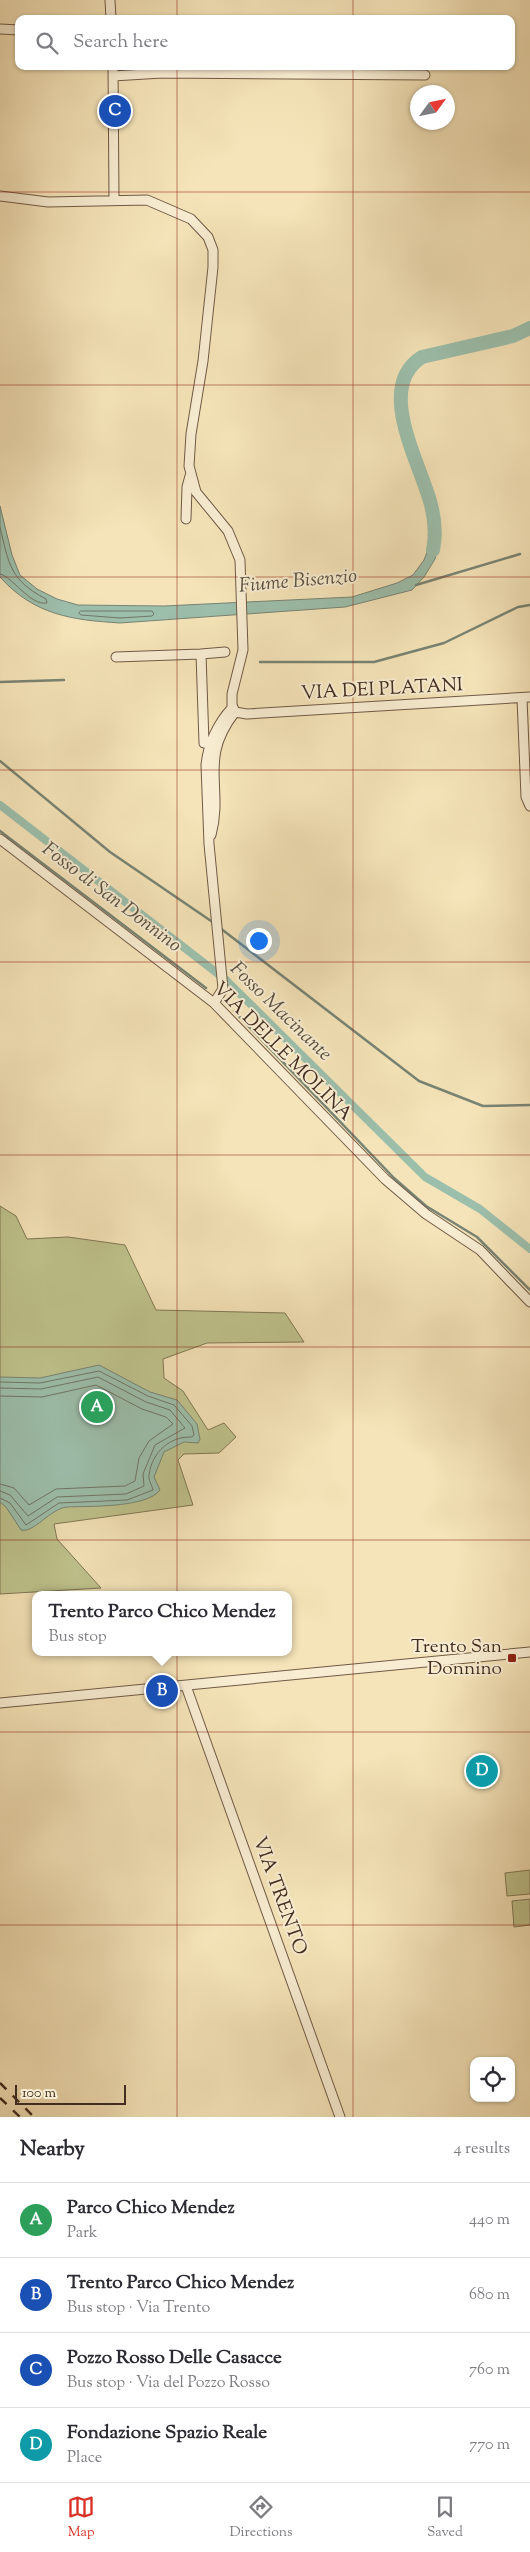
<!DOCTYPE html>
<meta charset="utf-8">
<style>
:root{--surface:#fff;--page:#f2f2f3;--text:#2b2b33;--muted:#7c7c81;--line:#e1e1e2;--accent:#d93025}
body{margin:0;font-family:"Sorts Mill Goudy",serif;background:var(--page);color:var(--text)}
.controls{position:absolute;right:15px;bottom:15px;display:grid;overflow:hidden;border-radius:10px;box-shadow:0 1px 4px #0004}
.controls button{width:45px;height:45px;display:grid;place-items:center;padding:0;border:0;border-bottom:1px solid var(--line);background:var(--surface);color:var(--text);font:25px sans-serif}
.compass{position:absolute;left:410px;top:85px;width:45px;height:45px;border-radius:50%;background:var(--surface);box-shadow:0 1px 4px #0004;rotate:57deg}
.scale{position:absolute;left:15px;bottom:12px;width:111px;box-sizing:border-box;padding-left:5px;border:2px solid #432c20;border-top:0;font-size:14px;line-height:18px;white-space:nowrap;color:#432c20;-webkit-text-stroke:4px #f8edd2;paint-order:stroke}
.you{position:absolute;left:258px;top:940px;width:18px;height:18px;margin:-12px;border:4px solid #fff;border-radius:50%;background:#1a73e8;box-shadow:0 0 0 8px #1a73e833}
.badge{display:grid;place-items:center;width:32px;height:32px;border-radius:50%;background:var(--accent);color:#fff;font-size:16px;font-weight:700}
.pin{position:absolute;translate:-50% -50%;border:2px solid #fff;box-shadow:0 1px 5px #0006}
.popup{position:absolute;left:32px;top:1591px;width:260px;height:65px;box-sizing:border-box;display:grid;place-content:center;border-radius:10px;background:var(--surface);filter:drop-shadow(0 1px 4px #0005);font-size:16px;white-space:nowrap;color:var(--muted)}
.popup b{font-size:19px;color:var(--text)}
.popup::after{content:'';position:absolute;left:50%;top:100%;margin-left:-10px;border:10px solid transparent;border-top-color:var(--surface)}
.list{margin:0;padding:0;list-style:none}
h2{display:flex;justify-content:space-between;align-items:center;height:65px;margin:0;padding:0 20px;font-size:21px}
h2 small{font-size:16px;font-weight:400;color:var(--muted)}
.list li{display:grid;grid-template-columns:32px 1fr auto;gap:15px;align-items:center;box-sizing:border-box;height:75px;padding:0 20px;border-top:1px solid var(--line)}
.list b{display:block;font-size:19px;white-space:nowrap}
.list p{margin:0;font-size:16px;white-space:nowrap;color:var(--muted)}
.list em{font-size:16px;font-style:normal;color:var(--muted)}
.icon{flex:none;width:28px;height:28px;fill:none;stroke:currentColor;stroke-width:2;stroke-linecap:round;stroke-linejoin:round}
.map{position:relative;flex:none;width:530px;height:2117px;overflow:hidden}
.search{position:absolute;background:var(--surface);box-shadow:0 1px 4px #0004;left:15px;right:15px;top:15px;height:55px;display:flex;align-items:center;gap:12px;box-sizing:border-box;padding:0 18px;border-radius:10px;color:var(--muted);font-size:19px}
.sheet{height:365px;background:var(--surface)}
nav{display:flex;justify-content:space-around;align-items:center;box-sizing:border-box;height:70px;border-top:1px solid var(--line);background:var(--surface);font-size:14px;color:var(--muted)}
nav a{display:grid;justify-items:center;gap:2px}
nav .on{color:var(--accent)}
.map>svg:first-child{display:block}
</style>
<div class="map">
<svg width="530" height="2117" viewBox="0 0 530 2117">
<rect width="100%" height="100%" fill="#f5e4b9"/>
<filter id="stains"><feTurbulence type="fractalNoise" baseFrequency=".004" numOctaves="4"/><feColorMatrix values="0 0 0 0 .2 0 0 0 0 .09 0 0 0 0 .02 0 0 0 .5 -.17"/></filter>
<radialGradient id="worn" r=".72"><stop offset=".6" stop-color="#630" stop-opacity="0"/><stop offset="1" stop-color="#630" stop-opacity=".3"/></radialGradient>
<path fill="#bfc38d" stroke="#817856" d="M0 1206 16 1216 27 1239 68 1237 125 1245 156 1310 285 1313 304 1342 207 1343 163 1359 164 1378 183 1391 208 1430 224 1423 236 1437 219 1453 184 1454 178 1460 193 1505 54 1524 57 1539 101 1588 0 1594Z
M530 1870V1894L507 1896 505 1873Z
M530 1899V1925L514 1927 512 1901Z"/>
<path fill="#9cbfac" stroke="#788474" d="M0 506 12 555 20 575 37 589 57 599 78 605 164 606 352 597 397 583 413 575 424 560 429 547 431 532 441 535 435 559 424 577 412 590 345 607 120 623C72 620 34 615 0 577Z
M99 1365 150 1392 177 1400 197 1424 200 1439 198 1443 184 1442 164 1452 154 1477 160 1490C147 1508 89 1506 67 1507 51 1508 33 1534 21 1530L6 1507 0 1502V1377L40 1378Z"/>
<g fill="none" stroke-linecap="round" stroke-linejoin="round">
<path stroke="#707666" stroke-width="1" d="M0 527C9 565 10 580 46 599L47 603C30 606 12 576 0 574
M81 611H152L154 614 152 616 120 618 81 615 79 613Z
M0 1382 40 1383 99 1371 148 1396 174 1405 192 1426 194 1435 192 1437C170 1436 152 1452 149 1475 148 1480 152 1485 153 1490L127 1500 59 1503 26 1525 10 1503 0 1498
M0 1388 41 1389 98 1377 146 1402 170 1410 185 1428 155 1445 143 1474 144 1486 126 1494 57 1497 28 1516 10 1495 0 1491
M0 1396 42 1397 96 1385 142 1409 166 1417 173 1424 149 1441 139 1458 135 1481 125 1486 56 1489 29 1505 14 1488 0 1484"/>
<path stroke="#788474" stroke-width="2.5" d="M416 585 520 554
M260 662H374L444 643 518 607 530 605
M0 682 64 680
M0 761 110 852 214 923
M0 831 206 988
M220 928 419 1081 483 1106 530 1105
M234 1011 394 1178 426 1206 477 1237 530 1290"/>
<path stroke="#9cbfac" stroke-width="8" d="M0 805 226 980 425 1177 480 1209 530 1249"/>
<path stroke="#9cbfac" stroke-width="14" d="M433 550C436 535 435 520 431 505 421 464 374 387 422 357L513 336 530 328"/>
<g stroke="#705a46" stroke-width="11">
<path id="street" d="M110 0 111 19
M0 29 19 30
M113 66 114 200
M113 76 162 73 425 75
M0 196 48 202 147 200 191 219 208 237 213 250V267L203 361 191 434 189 466 196 492 228 531 240 560 243 650 232 694V705L235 712
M186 519 187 487 190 476
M116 657 201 654
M522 698 526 797 530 806
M235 712 247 714 530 697
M215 746 204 743 201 654 225 652
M211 835C224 787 198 759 235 712
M0 839 214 1003 385 1179 426 1214 480 1250 530 1302
M214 1003 223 989 209 844 206 765C208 744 218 723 232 708
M186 1686 340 2117
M0 1703 530 1652"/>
</g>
<use href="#street" stroke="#f8edd2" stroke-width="9"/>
<path stroke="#432c20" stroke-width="2.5" stroke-dasharray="9 9" stroke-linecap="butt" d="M0 2083 34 2117
M0 2098 20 2117"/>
</g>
<path fill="none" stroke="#8f2418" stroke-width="1" stroke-opacity="0.55" d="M177 0V19M353 0V19M177 66V2117M353 66V2117M0 192H530M0 385H530M0 577H530M0 770H530M0 962H530M0 1155H530M0 1347H530M0 1540H530M0 1732H530M0 1925H530"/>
<rect fill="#8f2418" stroke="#f8edd2" stroke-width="2" x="507" y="1653" width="10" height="10" rx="2.5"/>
<g text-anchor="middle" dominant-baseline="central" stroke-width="4" stroke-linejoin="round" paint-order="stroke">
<g font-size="19" fill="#432c20" stroke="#f8edd2">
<text transform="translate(382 690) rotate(-3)">VIA DEI PLATANI</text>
<text transform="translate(282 1052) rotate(45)">VIA DELLE MOLINA</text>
<text transform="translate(279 1896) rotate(70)">VIA TRENTO</text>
</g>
<g font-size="19" fill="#432c20" stroke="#f8edd2" text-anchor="end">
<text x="502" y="1647">Trento San<tspan x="502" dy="22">Donnino</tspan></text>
</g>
<g font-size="20" font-style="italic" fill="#595143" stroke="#f8edd2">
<text transform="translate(298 582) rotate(-5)">Fiume Bisenzio</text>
<text transform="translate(111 898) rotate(37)">Fosso di San Donnino</text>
<text transform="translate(280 1012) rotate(44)">Fosso Macinante</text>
</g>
</g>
<rect width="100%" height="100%" filter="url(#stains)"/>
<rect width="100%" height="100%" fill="url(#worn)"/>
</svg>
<div class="controls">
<button><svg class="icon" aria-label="locate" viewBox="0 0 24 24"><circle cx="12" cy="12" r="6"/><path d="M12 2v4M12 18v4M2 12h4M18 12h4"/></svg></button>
</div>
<svg class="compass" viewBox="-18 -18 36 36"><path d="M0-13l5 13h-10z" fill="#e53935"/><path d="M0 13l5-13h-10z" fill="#7c7c81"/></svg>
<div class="scale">100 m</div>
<div class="you"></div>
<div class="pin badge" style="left:97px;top:1407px;background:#2e9e5b">A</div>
<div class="pin badge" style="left:162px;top:1691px;background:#1a4fb4">B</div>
<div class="popup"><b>Trento Parco Chico Mendez</b>Bus stop</div>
<div class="pin badge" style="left:115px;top:111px;background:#1a4fb4">C</div>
<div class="pin badge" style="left:482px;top:1771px;background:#0f9aa8">D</div>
<div class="search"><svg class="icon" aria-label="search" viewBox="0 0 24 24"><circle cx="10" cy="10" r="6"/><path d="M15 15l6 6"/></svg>Search here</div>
</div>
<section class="sheet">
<h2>Nearby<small>4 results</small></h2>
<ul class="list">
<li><span class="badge" style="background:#2e9e5b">A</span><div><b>Parco Chico Mendez</b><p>Park</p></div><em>440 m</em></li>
<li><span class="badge" style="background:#1a4fb4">B</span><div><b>Trento Parco Chico Mendez</b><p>Bus stop · Via Trento</p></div><em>680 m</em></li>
<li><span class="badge" style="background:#1a4fb4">C</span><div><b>Pozzo Rosso Delle Casacce</b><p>Bus stop · Via del Pozzo Rosso</p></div><em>760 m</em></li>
<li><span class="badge" style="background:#0f9aa8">D</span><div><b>Fondazione Spazio Reale</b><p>Place</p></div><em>770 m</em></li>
</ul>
</section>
<nav>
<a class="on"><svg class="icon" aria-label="map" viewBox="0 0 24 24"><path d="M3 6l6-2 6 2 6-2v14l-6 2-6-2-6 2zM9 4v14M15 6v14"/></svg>Map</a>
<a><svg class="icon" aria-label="directions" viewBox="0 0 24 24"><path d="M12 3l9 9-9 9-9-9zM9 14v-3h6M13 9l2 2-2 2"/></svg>Directions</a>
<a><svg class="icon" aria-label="saved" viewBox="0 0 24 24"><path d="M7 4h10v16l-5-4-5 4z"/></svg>Saved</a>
</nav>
